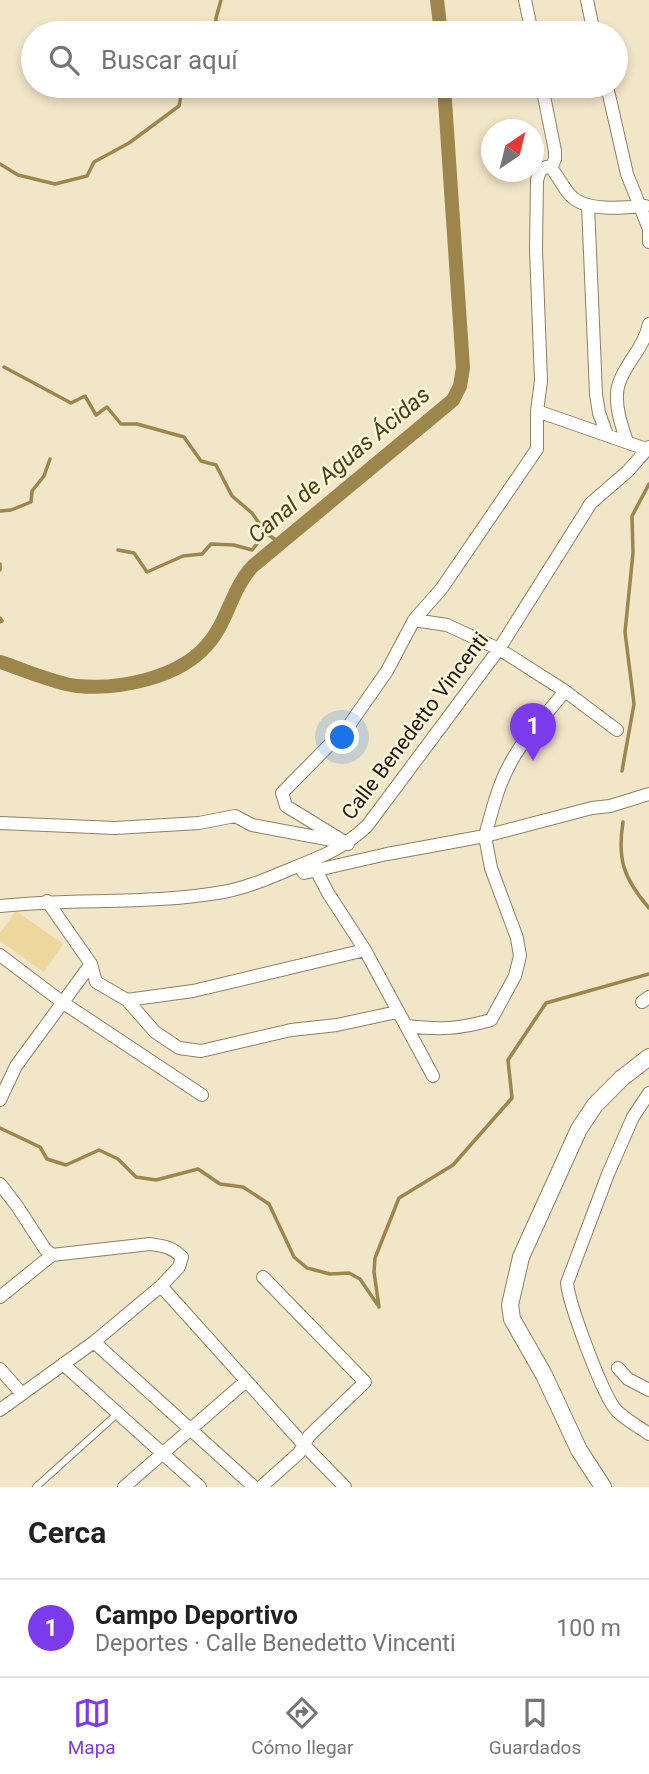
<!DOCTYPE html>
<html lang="es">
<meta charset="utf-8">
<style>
:root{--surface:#fff;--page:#f2f2f2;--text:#202124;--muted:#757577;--line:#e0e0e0;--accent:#7c3aed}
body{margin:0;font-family:Roboto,sans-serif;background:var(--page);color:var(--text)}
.compass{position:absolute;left:481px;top:119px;width:63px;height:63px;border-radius:50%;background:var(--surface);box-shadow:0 4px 10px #0003;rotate:35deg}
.you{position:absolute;left:343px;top:738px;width:24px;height:24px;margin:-18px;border:5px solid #fff;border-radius:50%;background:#1a73e8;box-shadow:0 0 0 10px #1a73e833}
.badge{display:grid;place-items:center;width:46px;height:46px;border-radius:50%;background:var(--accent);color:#fff;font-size:23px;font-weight:700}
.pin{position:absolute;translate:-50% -58px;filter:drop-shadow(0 2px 4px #0008)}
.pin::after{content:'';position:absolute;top:37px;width:24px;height:21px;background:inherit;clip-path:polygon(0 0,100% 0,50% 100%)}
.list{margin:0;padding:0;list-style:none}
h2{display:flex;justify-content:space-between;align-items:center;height:91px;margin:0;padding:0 28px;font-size:30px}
h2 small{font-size:23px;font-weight:400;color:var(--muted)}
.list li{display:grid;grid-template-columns:46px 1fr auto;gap:21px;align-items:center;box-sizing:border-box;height:98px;padding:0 28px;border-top:2px solid var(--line)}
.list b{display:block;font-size:26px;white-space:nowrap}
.list p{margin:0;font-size:23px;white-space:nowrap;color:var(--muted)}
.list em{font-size:23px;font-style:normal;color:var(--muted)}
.icon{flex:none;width:38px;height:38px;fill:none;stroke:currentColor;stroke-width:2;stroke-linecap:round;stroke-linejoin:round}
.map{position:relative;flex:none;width:649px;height:1487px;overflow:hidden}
.search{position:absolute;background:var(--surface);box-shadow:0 4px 10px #0003;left:21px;right:21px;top:21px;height:77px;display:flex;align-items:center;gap:18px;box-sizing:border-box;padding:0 24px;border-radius:38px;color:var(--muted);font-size:26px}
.sheet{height:189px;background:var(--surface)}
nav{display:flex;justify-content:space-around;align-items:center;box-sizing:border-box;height:98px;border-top:2px solid var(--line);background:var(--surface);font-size:19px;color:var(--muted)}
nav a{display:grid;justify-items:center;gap:4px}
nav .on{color:var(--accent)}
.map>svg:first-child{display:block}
</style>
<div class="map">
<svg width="649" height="1487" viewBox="0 0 649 1487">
<rect width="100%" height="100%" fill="#f2e6c8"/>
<path fill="#eed79d" d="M16 911 63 944 44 972 0 941V933Z"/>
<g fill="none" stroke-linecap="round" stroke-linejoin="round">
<path stroke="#9c864c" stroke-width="3.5" d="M216 33V18L221 0
M0 164 18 175 55 184 87 176 94 162 129 143 179 106 183 86
M4 367 71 403 85 396 96 415 107 407 121 424H137L184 437 201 461 216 465 232 496 252 513 266 533 280 543
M0 511 11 510 31 502 32 491 44 476 50 459
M118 550 134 553 147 572 183 556 202 554 211 544 234 545 252 550 266 533
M0 564V570
M0 618 2 621 0 622
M622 771 634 704 625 632 633 553 632 516 649 484
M623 822C617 860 624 879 649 908
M0 1128 40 1147 47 1159 66 1165 99 1150 118 1159 136 1177 156 1180 198 1169 220 1184 243 1187 269 1204 294 1257 307 1268 330 1274 349 1273 360 1279 377 1304
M379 1307 374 1272 375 1258 399 1198 453 1165 512 1098 508 1060 546 1003 649 974"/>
<path stroke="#9c864c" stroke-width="14" d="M437 0 441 33
M0 662C22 669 56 684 77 686 119 690 179 678 207 645 228 622 231 589 253 566L453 400 460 386 463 368 444 86"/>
<g stroke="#8a8064" stroke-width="8">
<path id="service" d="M36 1487 117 1414"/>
</g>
<g stroke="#8a8064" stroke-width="14">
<path id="minor" d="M525 0 532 33
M587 0 594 33
M607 86 627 174 649 229V242
M551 168C558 176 563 187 570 195 585 212 624 208 645 206
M588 205 596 394 599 413 607 435
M537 411 646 449
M627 442C622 426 616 411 617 394 618 370 644 350 649 324
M414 620 447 625 499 649 565 691
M0 823 115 828 199 823 235 816 252 825 337 841
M348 844 286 806 282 793 350 724 387 671 414 620 442 588 537 449V411L541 381 536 249 537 180 540 171 546 167 551 168 555 159V151L542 86
M299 866 304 873 387 854 485 836C492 811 498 785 511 762 525 736 547 714 565 691L617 730
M316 870 328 893 365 950 433 1076
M0 906C74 898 150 905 223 892 247 888 271 877 293 868 323 856 342 849 367 826L499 649 591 503 628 471 649 447
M0 955 62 1002 202 1095
M91 964 96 982 127 1000 193 991 365 950
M127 1000 155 1032 179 1048 201 1051 291 1030 337 1025 397 1012
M642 1002 649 997
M407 1026C440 1030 459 1029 491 1020L515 976 520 956 517 938 491 868 485 836 592 808 610 806 649 794
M649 1093 633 1117 608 1174 567 1283C569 1304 603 1397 617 1411 626 1420 639 1427 649 1434
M0 1100 16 1066 91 964 47 901
M0 1184 17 1206 45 1249 52 1255 150 1244C164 1246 172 1247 182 1257L179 1267 161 1286
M0 1297 52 1255
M94 1342 254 1487
M63 1364 200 1487
M618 1368 628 1379 649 1390
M0 1369 22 1394
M0 1410 94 1342 161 1286 304 1445 345 1487
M124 1487 246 1381
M261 1487 299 1453 309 1436 365 1382 263 1277"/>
</g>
<g stroke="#8a8064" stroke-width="18">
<path id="tertiary" d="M603 1487 579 1450 544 1375 512 1319 510 1305 521 1257 579 1129 595 1105 622 1078 649 1057"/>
</g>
<use href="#service" stroke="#fff" stroke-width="6"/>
<use href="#minor" stroke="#fff" stroke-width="12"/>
<use href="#tertiary" stroke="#fff" stroke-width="16"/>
</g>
<g text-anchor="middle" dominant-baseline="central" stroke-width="5" stroke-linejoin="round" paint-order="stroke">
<g font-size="21" fill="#211c11" stroke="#fdf4db">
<text transform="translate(415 726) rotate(-53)">Calle Benedetto Vincenti</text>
</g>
<g font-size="23" font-style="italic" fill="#514111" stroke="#fdf4db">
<text transform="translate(339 465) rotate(-40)">Canal de Aguas Ácidas</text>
</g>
</g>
</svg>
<svg class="compass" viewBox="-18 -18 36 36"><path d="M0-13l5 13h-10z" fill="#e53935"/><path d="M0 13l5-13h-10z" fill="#757577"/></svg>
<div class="you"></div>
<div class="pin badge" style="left:533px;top:761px">1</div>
<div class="search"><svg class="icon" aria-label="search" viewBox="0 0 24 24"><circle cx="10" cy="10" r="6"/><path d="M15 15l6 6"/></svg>Buscar aquí</div>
</div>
<section class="sheet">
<h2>Cerca<small></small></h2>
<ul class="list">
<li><span class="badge">1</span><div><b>Campo Deportivo</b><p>Deportes · Calle Benedetto Vincenti</p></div><em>100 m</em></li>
</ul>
</section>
<nav>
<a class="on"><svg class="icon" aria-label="map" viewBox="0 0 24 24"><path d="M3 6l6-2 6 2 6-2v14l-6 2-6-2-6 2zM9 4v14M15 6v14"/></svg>Mapa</a>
<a><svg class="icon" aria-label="directions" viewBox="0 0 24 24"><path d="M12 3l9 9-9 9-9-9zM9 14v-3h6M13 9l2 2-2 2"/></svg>Cómo llegar</a>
<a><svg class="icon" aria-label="saved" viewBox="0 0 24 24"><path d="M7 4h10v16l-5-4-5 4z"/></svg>Guardados</a>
</nav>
